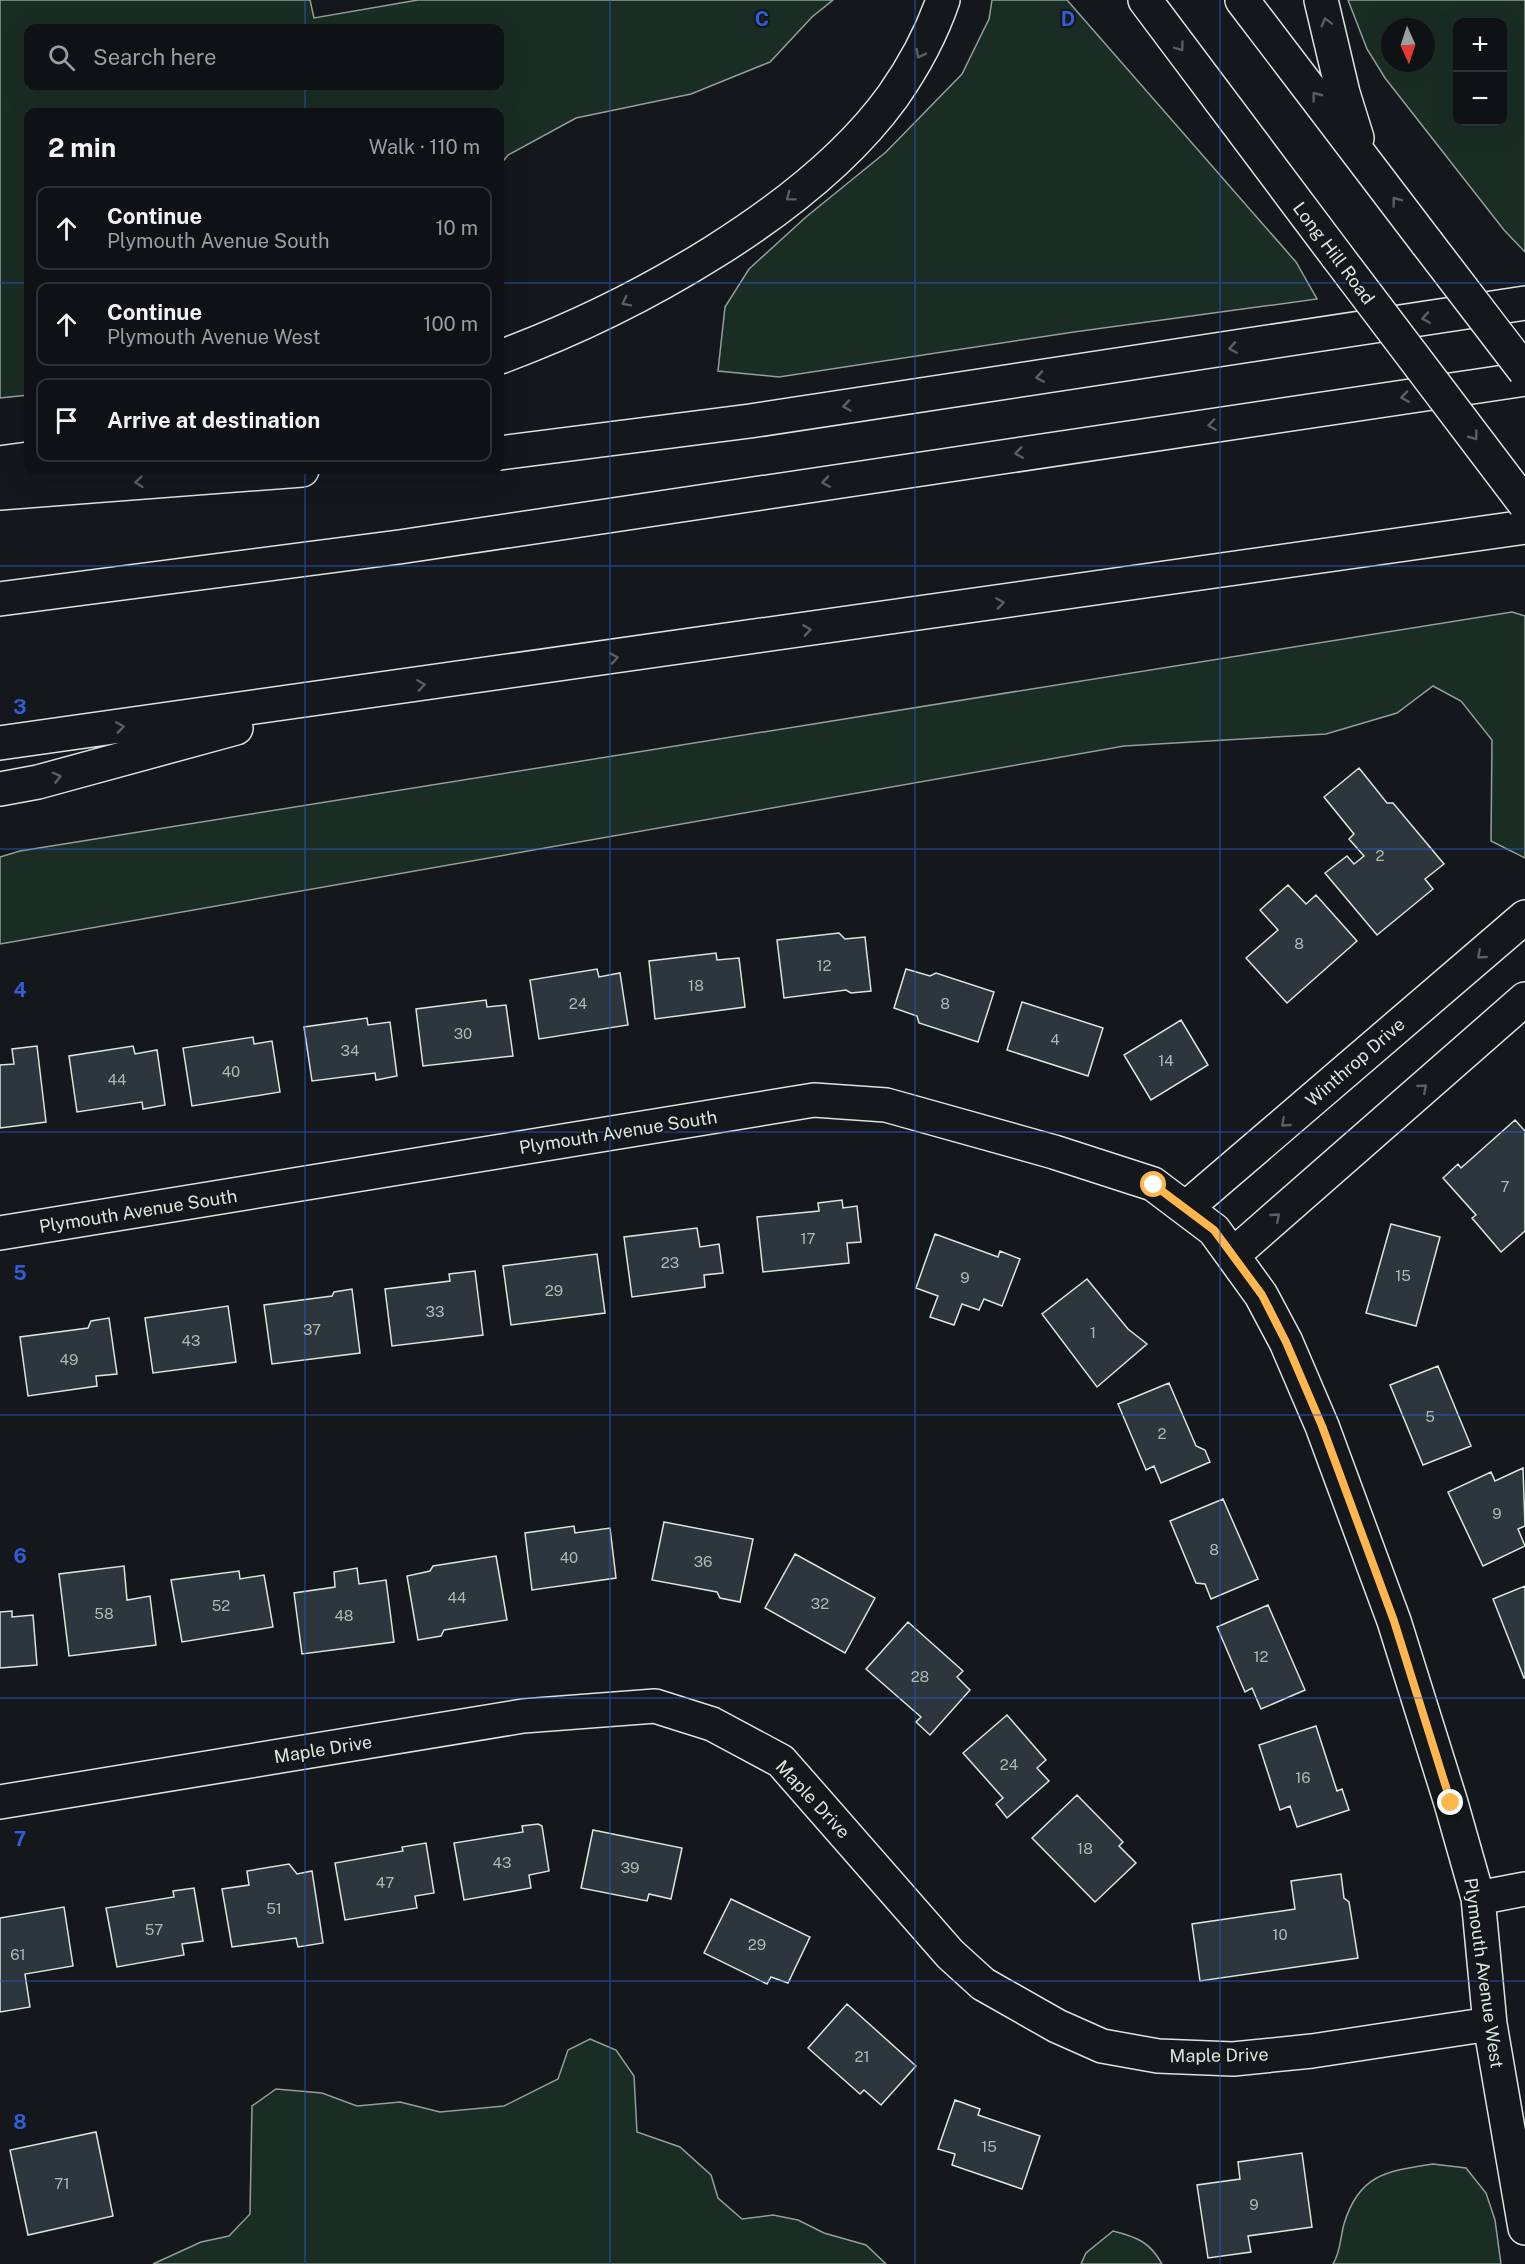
<!DOCTYPE html>
<meta charset="utf-8">
<style>
:root{--surface:#0f1215;--page:#181b1e;--text:#f1f3f6;--muted:#9b9ea0;--line:#2f3234}
body{margin:0;font-family:"Public Sans",sans-serif;background:var(--page);color:var(--text)}
.controls{position:absolute;right:18px;top:18px;display:grid;overflow:hidden;border-radius:12px;box-shadow:0 6px 24px #0002}
.controls button{width:54px;height:54px;display:grid;place-items:center;padding:0;border:0;border-bottom:2px solid var(--line);background:var(--surface);color:var(--text);font:30px sans-serif}
.compass{position:absolute;left:1381px;top:18px;width:54px;height:54px;border-radius:50%;background:var(--surface);box-shadow:0 6px 24px #0002;rotate:177deg}
.stop{position:absolute;width:18px;height:18px;margin:-14px;border:4px solid #ffb74d;border-radius:50%;background:#fff}
.stop.end{background:#ffb74d;border-color:#fff;box-shadow:0 2px 6px #0008}
.list{margin:0;padding:0;list-style:none}
h2{display:flex;justify-content:space-between;align-items:center;height:78px;margin:0;padding:0 24px;font-size:26px}
h2 small{font-size:20px;font-weight:400;color:var(--muted)}
.list li{display:grid;grid-template-columns:39px 1fr auto;gap:18px;align-items:center;box-sizing:border-box;height:84px;margin:0 12px 12px;padding:0 12px;border:2px solid var(--line);border-radius:12px}
.list b{display:block;font-size:22px;white-space:nowrap}
.list p{margin:0;font-size:20px;white-space:nowrap;color:var(--muted)}
.list em{font-size:20px;font-style:normal;color:var(--muted)}
.icon{flex:none;width:33px;height:33px;fill:none;stroke:currentColor;stroke-width:2;stroke-linecap:round;stroke-linejoin:round}
.map{position:relative;flex:none;width:1525px;height:2264px;overflow:hidden}
.search{position:absolute;background:var(--surface);box-shadow:0 6px 24px #0002;left:24px;top:24px;width:480px;height:66px;display:flex;align-items:center;gap:15px;box-sizing:border-box;padding:0 21px;border-radius:12px;color:var(--muted);font-size:22px}
.panel{position:absolute;background:var(--surface);box-shadow:0 6px 24px #0002;left:24px;top:108px;width:480px;height:366px;border-radius:12px}
.map>svg:first-child{display:block}
</style>
<div class="map">
<svg width="1525" height="2264" viewBox="0 0 1525 2264">
<rect width="100%" height="100%" fill="#14181c"/>
<path fill="#1a2d24" stroke="#939e99" stroke-width="1.5" fill-rule="evenodd" d="M0 0H310L314 18 418 0H833L812 17 770 62 691 94 576 118 508 155 500 165V112H28V395L0 398ZM28 28H500V86H28Z
M992 0H1067L1296 262 1317 299 1074 332 779 377 718 371 725 307 749 269 806 217 886 152 962 74 989 19Z
M1348 0H1525V252L1504 230 1385 78 1367 49ZM1502 22V122H1458V22ZM1390 27H1426V63H1390Z
M1512 612 1525 616V858L1491 841 1492 740 1461 701 1433 686 1397 713 1326 734 1124 746 0 944V857L20 851Z
M590 2039 616 2050 634 2076 637 2132 680 2147 711 2175 718 2198 742 2219 773 2215 798 2220 824 2233 866 2245 886 2264H153L201 2242 229 2236 250 2214 252 2106 276 2089 322 2093 357 2106 400 2102 440 2112 504 2106 558 2079 568 2050Z
M1433 2164 1466 2168 1486 2193 1495 2220 1501 2264H1333C1341 2251 1340 2238 1344 2224 1359 2174 1387 2171 1433 2164Z
M1113 2231C1137 2237 1150 2242 1162 2264H1081L1086 2253Z"/>
<path fill="#2c363c" stroke="#d8e6dc" stroke-width="1.5" d="M1359 768 1387 803H1393L1444 864 1425 879 1433 889 1377 935 1325 873 1347 856 1354 864 1364 856 1349 839 1354 834 1324 797Z
M1288 885 1306 904 1316 895 1357 941 1287 1003 1246 958 1278 930 1260 910Z
M839 933 845 939 865 937 871 991 851 993 846 990 784 998 777 940Z
M716 953 717 960 739 958 745 1007 655 1019 649 961Z
M597 969 599 977 620 973 628 1025 539 1039 530 980Z
M906 969 930 976 936 973 994 992 978 1042 919 1023 917 1016 894 1008Z
M486 1000 487 1007 506 1005 513 1056 423 1066 416 1009Z
M1022 1002 1103 1028 1088 1076 1007 1050Z
M367 1018 368 1025 390 1022 397 1076 376 1080 375 1073 312 1081 304 1027Z
M1181 1020 1208 1065 1151 1100 1124 1055Z
M253 1037 254 1044 272 1041 280 1092 192 1106 183 1048Z
M37 1046 46 1122 0 1128V1065L14 1064 12 1049Z
M133 1046 135 1054 157 1050 165 1105 143 1109 142 1102 77 1112 69 1056Z
M1515 1120 1525 1131V1231L1501 1252 1472 1218 1476 1215 1443 1178 1458 1164 1461 1168Z
M842 1200 843 1208 857 1206 861 1242 847 1243 849 1263 763 1272 757 1217 819 1211 818 1203Z
M1391 1224 1440 1237 1416 1326 1366 1313Z
M697 1228 700 1247 719 1244 723 1273 704 1275 705 1287 632 1297 624 1237Z
M935 1234 998 1257 1000 1251 1020 1259 1002 1306 984 1299 979 1310 962 1304 954 1325 930 1317 938 1296 916 1288Z
M597 1254 605 1313 511 1325 503 1266Z
M475 1271 483 1335 392 1346 385 1289 450 1281 449 1274Z
M1087 1279 1128 1329 1147 1344 1097 1387 1042 1314Z
M352 1289 360 1353 272 1364 264 1305 332 1296 334 1292Z
M228 1306 236 1362 153 1373 145 1318Z
M109 1318 117 1374 96 1376 97 1386 28 1396 20 1337 88 1328 91 1321Z
M1438 1366 1471 1446 1423 1465 1390 1385Z
M1169 1383 1196 1446 1205 1450 1210 1462 1161 1483 1154 1466 1146 1470 1118 1404Z
M1523 1468 1525 1526 1518 1529 1525 1546 1483 1566 1448 1492 1491 1472 1495 1481Z
M1223 1499 1258 1579 1211 1599 1205 1584 1196 1583 1170 1521Z
M664 1522 753 1539 740 1602 720 1598 717 1592 652 1580Z
M574 1526 575 1533 610 1528 616 1578 532 1590 525 1533Z
M795 1554 875 1598 845 1653 765 1608Z
M496 1556 507 1620 444 1630 441 1636 418 1640 407 1576 430 1571 433 1566Z
M124 1566 127 1600 150 1596 156 1645 69 1656 59 1574Z
M357 1568 359 1584 386 1580 394 1642 302 1654 294 1593 335 1587 334 1572Z
M239 1571 240 1579 264 1575 273 1627 182 1642 171 1580Z
M1525 1586V1678H1524L1493 1599Z
M1268 1605 1305 1690 1261 1709 1252 1688 1245 1692 1217 1627Z
M12 1611V1617L33 1615 37 1665 0 1668V1612Z
M908 1622 963 1671 957 1677 970 1690 930 1735 916 1722 921 1717 866 1669Z
M1007 1715 1046 1760 1037 1768 1049 1781 1007 1818 996 1804 1003 1798 963 1753Z
M1316 1726 1337 1791 1342 1789 1349 1810 1297 1827 1290 1806 1280 1810 1259 1745Z
M1077 1795 1123 1842 1119 1846 1136 1863 1095 1902 1032 1838Z
M538 1824 542 1826 549 1871 529 1875 531 1888 464 1900 454 1843 523 1832 522 1826Z
M593 1830 682 1848 671 1899 649 1894 647 1901 581 1888Z
M426 1843 434 1893 415 1896 417 1908 345 1920 335 1863 403 1851 402 1847Z
M289 1864 297 1874 312 1871 323 1943 298 1947 296 1938 232 1947 222 1889 249 1885 247 1871Z
M1341 1874 1344 1898 1349 1902 1358 1958 1200 1981 1192 1924 1295 1909 1291 1881Z
M194 1888 203 1941 182 1944 184 1955 117 1967 106 1908 174 1897 173 1891Z
M731 1899 810 1937 788 1983 771 1977 767 1984 704 1953Z
M64 1907 73 1966 25 1974 30 2007 0 2012V1918Z
M847 2004 916 2066 881 2105 864 2090 860 2094 808 2048Z
M955 2100 980 2109 978 2115 1040 2136 1022 2189 952 2165 955 2154 938 2149Z
M96 2132 113 2216 28 2235 10 2150Z
M1302 2153 1312 2227 1248 2236 1251 2252 1208 2258 1197 2185 1240 2179 1238 2162Z"/>
<g fill="none" stroke-linecap="round" stroke-linejoin="round">
<g stroke="#d8e6dc" stroke-width="36">
<path id="minor" d="M1186 1208 1525 917
M0 1233 814 1100 886 1105 1054 1152 1153 1184 1214 1230 1261 1295 1286 1342 1322 1426 1394 1621 1451 1803 1478 1898 1490 2024 1525 2228
M1233 1255 1525 999
M0 1802 523 1716 655 1706 712 1724 781 1761 950 1954 983 1984 1057 2026 1102 2046 1158 2056 1233 2059 1312 2051 1490 2024
M1478 1898 1525 1889"/>
</g>
<g stroke="#d8e6dc" stroke-width="36">
<path id="highway" d="M1145 0 1337 256
M1242 0 1427 243
M1321 0 1343 93 1357 138
M500 357C631 309 810 211 893 96 914 66 931 35 943 0
M500 453 750 421 1525 303
M0 463 28 459
M0 493 302 470
M0 599 399 547 1525 379
M0 743 1525 527
M0 789 38 782 236 728"/>
</g>
<use href="#minor" stroke="#14181c" stroke-width="33"/>
<use href="#highway" stroke="#14181c" stroke-width="33"/>
<g stroke="#d8e6dc" stroke-width="36" stroke-linecap="butt">
<path id="highway-bridge" d="M1427 243 1525 371
M1337 256 1525 504"/>
</g>
<use href="#highway-bridge" stroke="#14181c" stroke-width="33"/>
</g>
<defs><path id="oneway-chevron" d="M-2-3.5L2.5 0L-2 3.5" fill="none" stroke-width="1.6" stroke-linecap="round" stroke-linejoin="round" transform="scale(1.5)"/></defs>
<g stroke="#59605f">
<use href="#oneway-chevron" transform="translate(1326 22) rotate(-104)"/>
<use href="#oneway-chevron" transform="translate(1180 47) rotate(54)"/>
<use href="#oneway-chevron" transform="translate(920 54) rotate(116)"/>
<use href="#oneway-chevron" transform="translate(1316 96) rotate(-127)"/>
<use href="#oneway-chevron" transform="translate(790 197) rotate(143)"/>
<use href="#oneway-chevron" transform="translate(1396 201) rotate(-127)"/>
<use href="#oneway-chevron" transform="translate(626 302) rotate(153)"/>
<use href="#oneway-chevron" transform="translate(1426 318) rotate(171)"/>
<use href="#oneway-chevron" transform="translate(1233 348) rotate(171)"/>
<use href="#oneway-chevron" transform="translate(1040 377) rotate(171)"/>
<use href="#oneway-chevron" transform="translate(1405 397) rotate(171)"/>
<use href="#oneway-chevron" transform="translate(847 406) rotate(171)"/>
<use href="#oneway-chevron" transform="translate(1212 425) rotate(172)"/>
<use href="#oneway-chevron" transform="translate(1474 436) rotate(53)"/>
<use href="#oneway-chevron" transform="translate(1019 453) rotate(172)"/>
<use href="#oneway-chevron" transform="translate(139 482) rotate(175)"/>
<use href="#oneway-chevron" transform="translate(826 482) rotate(171)"/>
<use href="#oneway-chevron" transform="translate(1000 603) rotate(-8)"/>
<use href="#oneway-chevron" transform="translate(807 630) rotate(-8)"/>
<use href="#oneway-chevron" transform="translate(614 658) rotate(-8)"/>
<use href="#oneway-chevron" transform="translate(421 685) rotate(-8)"/>
<use href="#oneway-chevron" transform="translate(120 727) rotate(-8)"/>
<use href="#oneway-chevron" transform="translate(57 777) rotate(-15)"/>
<use href="#oneway-chevron" transform="translate(1481 955) rotate(139)"/>
<use href="#oneway-chevron" transform="translate(1423 1088) rotate(-41)"/>
<use href="#oneway-chevron" transform="translate(1285 1123) rotate(139)"/>
<use href="#oneway-chevron" transform="translate(1276 1217) rotate(-41)"/>
</g>
<g fill="none" stroke-linecap="round" stroke-linejoin="round">
<path stroke="#ffb74d" stroke-width="8" d="M1154 1185 1214 1230 1262 1295 1286 1342 1322 1426 1394 1621 1451 1803"/>
</g>
<path fill="none" stroke="#305dd8" stroke-width="1.5" stroke-opacity="0.55" d="M305 0V28M610 0V2264M915 0V2264M1220 0V2264M305 86V112M0 283H28M500 283H1525M305 470V2264M0 566H1525M0 849H1525M0 1132H1525M0 1415H1525M0 1698H1525M0 1981H1525"/>
<g text-anchor="middle" dominant-baseline="central" stroke-width="4.5" stroke-linejoin="round" paint-order="stroke">
<g font-size="15" fill="#adbab4">
<text x="1380" y="855">2</text>
<text x="1299" y="943">8</text>
<text x="824" y="965">12</text>
<text x="696" y="985">18</text>
<text x="578" y="1003">24</text>
<text x="945" y="1003">8</text>
<text x="463" y="1033">30</text>
<text x="1055" y="1039">4</text>
<text x="350" y="1050">34</text>
<text x="1166" y="1060">14</text>
<text x="231" y="1071">40</text>
<text x="117" y="1079">44</text>
<text x="1505" y="1186">7</text>
<text x="808" y="1238">17</text>
<text x="670" y="1262">23</text>
<text x="1403" y="1275">15</text>
<text x="965" y="1277">9</text>
<text x="554" y="1290">29</text>
<text x="435" y="1311">33</text>
<text x="312" y="1329">37</text>
<text x="1093" y="1332">1</text>
<text x="191" y="1340">43</text>
<text x="69" y="1359">49</text>
<text x="1430" y="1416">5</text>
<text x="1162" y="1433">2</text>
<text x="1497" y="1513">9</text>
<text x="1214" y="1549">8</text>
<text x="569" y="1557">40</text>
<text x="703" y="1561">36</text>
<text x="457" y="1597">44</text>
<text x="820" y="1603">32</text>
<text x="221" y="1605">52</text>
<text x="104" y="1613">58</text>
<text x="344" y="1615">48</text>
<text x="1261" y="1656">12</text>
<text x="920" y="1676">28</text>
<text x="1009" y="1764">24</text>
<text x="1303" y="1777">16</text>
<text x="1085" y="1848">18</text>
<text x="502" y="1862">43</text>
<text x="630" y="1867">39</text>
<text x="385" y="1882">47</text>
<text x="274" y="1908">51</text>
<text x="154" y="1929">57</text>
<text x="1280" y="1934">10</text>
<text x="757" y="1944">29</text>
<text x="18" y="1954">61</text>
<text x="862" y="2056">21</text>
<text x="989" y="2146">15</text>
<text x="62" y="2183">71</text>
<text x="1254" y="2204">9</text>
</g>
<g font-size="18" fill="#d8e6dc" stroke="#14181c">
<text transform="translate(1334 253) rotate(53)">Long Hill Road</text>
<text transform="translate(1355 1062) rotate(-41)">Winthrop Drive</text>
<text transform="translate(618 1132) rotate(-9)">Plymouth Avenue South</text>
<text transform="translate(138 1211) rotate(-9)">Plymouth Avenue South</text>
<text transform="translate(323 1749) rotate(-9)">Maple Drive</text>
<text transform="translate(813 1799) rotate(47)">Maple Drive</text>
<text transform="translate(1484 1973) rotate(82)">Plymouth Avenue West</text>
<text transform="translate(1219 2055) rotate(-1)">Maple Drive</text>
</g>
</g>
<g font-size="20" text-anchor="middle" font-weight="bold" fill="#305dd8" stroke="#14181c" stroke-width="4.5" stroke-linejoin="round" paint-order="stroke">
<text x="762" y="26">C</text>
<text x="1068" y="26">D</text>
<text x="20" y="714">3</text>
<text x="20" y="997">4</text>
<text x="20" y="1280">5</text>
<text x="20" y="1563">6</text>
<text x="20" y="1846">7</text>
<text x="20" y="2129">8</text>
</g>
</svg>
<div class="controls">
<button>+</button>
<button>−</button>
</div>
<svg class="compass" viewBox="-18 -18 36 36"><path d="M0-13l5 13h-10z" fill="#e53935"/><path d="M0 13l5-13h-10z" fill="#9b9ea0"/></svg>
<div class="stop" style="left:1154px;top:1185px"></div>
<div class="stop end" style="left:1451px;top:1803px"></div>
<div class="search"><svg class="icon" aria-label="search" viewBox="0 0 24 24"><circle cx="10" cy="10" r="6"/><path d="M15 15l6 6"/></svg>Search here</div>
<section class="panel">
<h2>2 min<small>Walk · 110 m</small></h2>
<ul class="list">
<li><svg class="icon" aria-label="ahead" viewBox="0 0 24 24"><path d="M12 20V5M6 11l6-6 6 6"/></svg><div><b>Continue</b><p>Plymouth Avenue South</p></div><em>10 m</em></li>
<li><svg class="icon" aria-label="ahead" viewBox="0 0 24 24"><path d="M12 20V5M6 11l6-6 6 6"/></svg><div><b>Continue</b><p>Plymouth Avenue West</p></div><em>100 m</em></li>
<li><svg class="icon" aria-label="arrive" viewBox="0 0 24 24"><path d="M6 21V4h12l-3 4 3 4H6"/></svg><div><b>Arrive at destination</b></div></li>
</ul>
</section>
</div>
